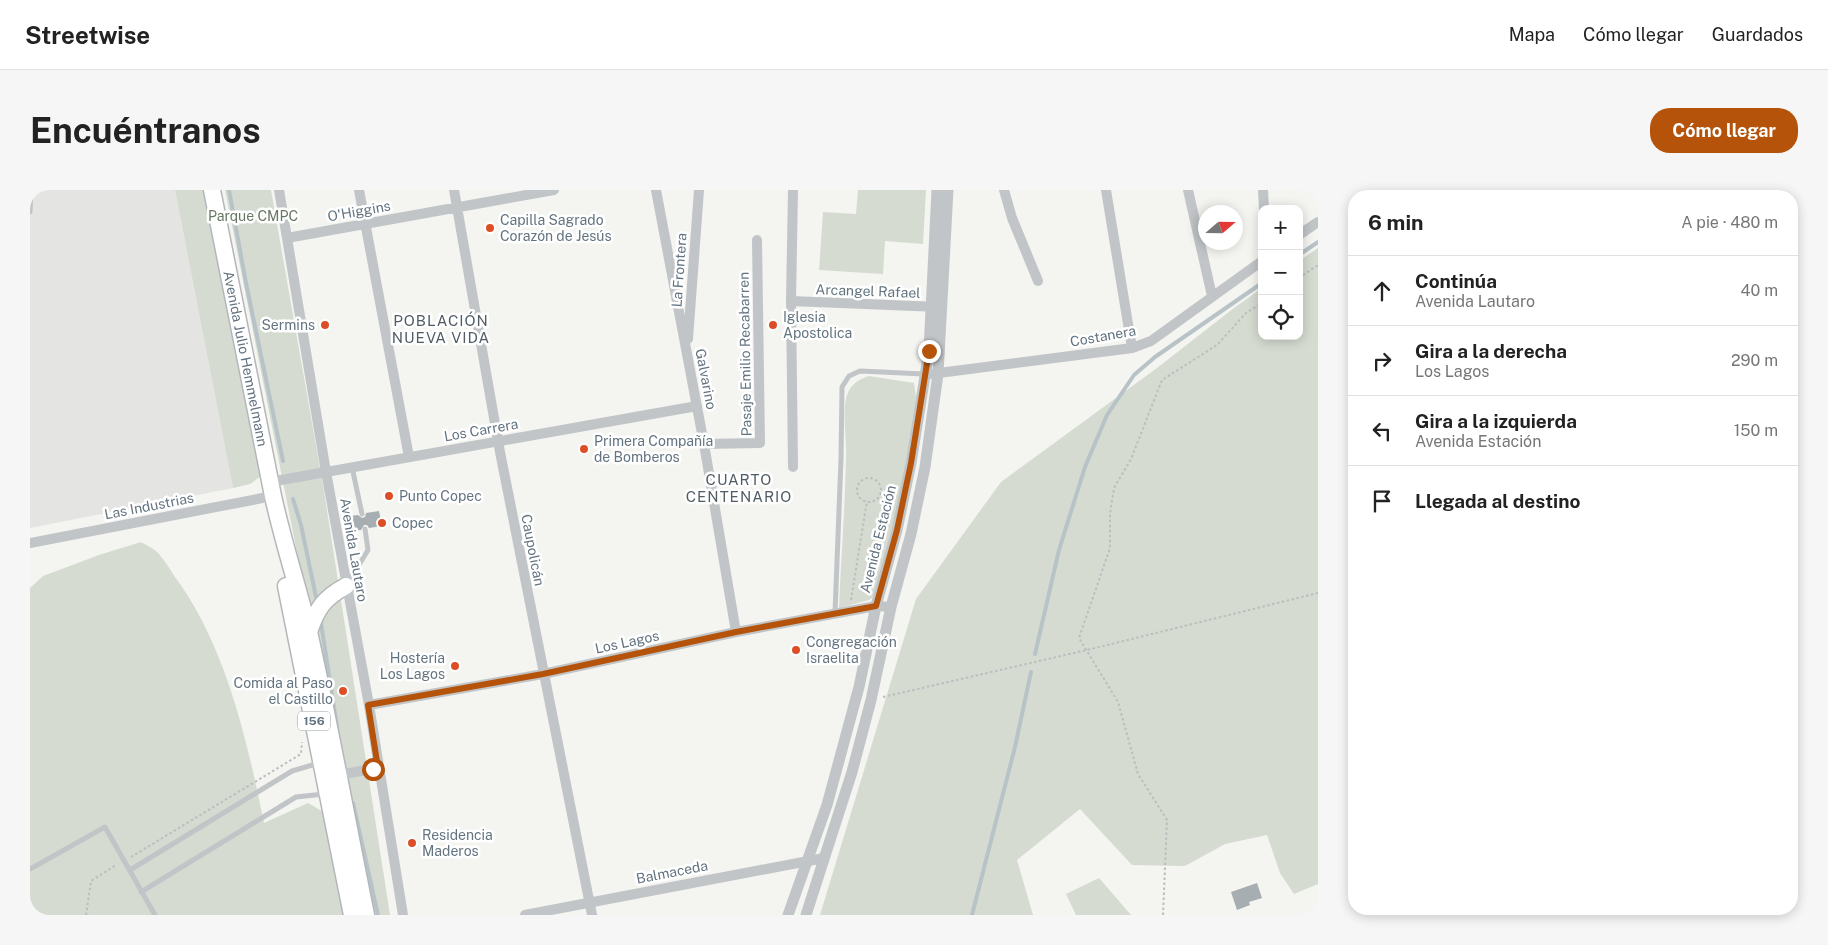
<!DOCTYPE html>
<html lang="es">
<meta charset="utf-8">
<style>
:root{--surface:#fff;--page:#f6f6f6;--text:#222;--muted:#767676;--line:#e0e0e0;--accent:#b45309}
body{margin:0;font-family:"Public Sans",sans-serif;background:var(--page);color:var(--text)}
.controls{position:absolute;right:15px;top:15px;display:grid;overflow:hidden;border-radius:10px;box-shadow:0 2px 12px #0003}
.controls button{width:45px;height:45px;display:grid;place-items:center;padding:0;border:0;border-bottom:1px solid var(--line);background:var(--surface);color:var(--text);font:25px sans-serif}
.compass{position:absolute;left:1168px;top:15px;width:45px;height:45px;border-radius:50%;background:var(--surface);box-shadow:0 2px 12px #0003;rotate:70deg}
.stop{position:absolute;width:15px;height:15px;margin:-11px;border:4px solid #b45309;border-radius:50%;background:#fff}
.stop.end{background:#b45309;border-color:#fff;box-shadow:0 1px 5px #0008}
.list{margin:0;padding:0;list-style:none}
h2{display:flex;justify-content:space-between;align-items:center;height:65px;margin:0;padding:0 20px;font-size:21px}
h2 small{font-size:16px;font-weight:400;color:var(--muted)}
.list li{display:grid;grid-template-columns:32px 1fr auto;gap:15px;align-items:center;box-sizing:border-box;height:70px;padding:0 20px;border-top:1px solid var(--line)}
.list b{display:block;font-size:19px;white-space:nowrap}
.list p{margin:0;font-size:16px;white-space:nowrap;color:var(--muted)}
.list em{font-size:16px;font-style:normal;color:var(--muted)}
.icon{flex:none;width:28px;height:28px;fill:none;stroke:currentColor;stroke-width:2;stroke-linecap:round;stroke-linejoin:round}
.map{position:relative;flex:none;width:1288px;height:725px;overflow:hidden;border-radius:20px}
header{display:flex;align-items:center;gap:30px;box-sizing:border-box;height:70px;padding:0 25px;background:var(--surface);border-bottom:1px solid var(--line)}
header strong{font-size:24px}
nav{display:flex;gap:28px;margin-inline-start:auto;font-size:18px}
.intro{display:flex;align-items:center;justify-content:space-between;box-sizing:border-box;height:120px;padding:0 30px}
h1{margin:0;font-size:35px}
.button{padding:12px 22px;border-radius:20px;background:var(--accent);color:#fff;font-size:18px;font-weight:700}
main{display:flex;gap:30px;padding:0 30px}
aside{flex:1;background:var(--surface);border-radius:20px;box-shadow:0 2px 12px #0003}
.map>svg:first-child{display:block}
</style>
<header>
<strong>Streetwise</strong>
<nav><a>Mapa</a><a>Cómo llegar</a><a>Guardados</a></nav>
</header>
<div class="intro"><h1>Encuéntranos</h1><a class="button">Cómo llegar</a></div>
<main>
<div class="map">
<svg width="1288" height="725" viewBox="0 0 1288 725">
<rect width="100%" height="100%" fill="#f4f4f0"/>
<path fill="#e4e5e3" d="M0 0H145L203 298 0 338Z"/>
<path fill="#d5dbd1" d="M145 0H176L231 286 220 294 203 298Z
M195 0H241L294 301 360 725H339Z
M828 0H896L893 54 855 51 853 84 789 80 793 22 826 24Z
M1288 58V694L1264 704 1250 683 1237 645 1195 654 1155 676 1102 675 1050 619 987 670 1003 725H790L886 409 971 292 1127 178 1204 118 1232 98V146H1269V71Z
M839 186 884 193 886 207 871 302 845 406 839 410 809 418C811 368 815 319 816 269 817 252 812 219 817 205 821 194 829 189 839 186Z
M111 352C116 355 123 358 127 362 134 369 140 379 145 387 196 456 217 550 234 633L278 613 297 624 316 725H0V398L13 386 69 365Z
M1069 688 1101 725H1046L1036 704Z"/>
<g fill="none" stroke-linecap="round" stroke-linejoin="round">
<path stroke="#b8c3c7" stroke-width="4" d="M199 0 216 93 253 271
M1269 65 1288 52
M263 309 271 335 286 407
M291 433 307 537
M1005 464 1029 360 1055 277 1077 225 1104 185 1125 167 1232 93
M323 613 348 725
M942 725 985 557 1001 482"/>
</g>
<path fill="#a6aeb2" d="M349 321 352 336 339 338 337 335H334L331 340 321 341 319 326 328 325 332 328 335 327 336 323Z
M1227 693 1232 708 1219 712 1220 715 1207 720 1201 702Z"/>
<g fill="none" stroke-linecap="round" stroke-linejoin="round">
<g stroke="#b4b7ba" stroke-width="19">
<g id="trunk">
<path id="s1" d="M182 0 243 306C253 352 268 397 279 442 300 536 317 631 336 725"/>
<path d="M256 396 322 725"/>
<path d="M279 442C287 418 294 408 316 396"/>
</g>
</g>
<path stroke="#bbbdbf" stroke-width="2" stroke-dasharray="2.5 2.5" stroke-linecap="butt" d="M1269 88 1288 75
M827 300a12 12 0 1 1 24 0a12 12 0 1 1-24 0Z
M821 410 837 311
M853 507 1057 460 1288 403
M101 667 271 564 272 552
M56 725 61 691 86 675
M1133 725 1137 630 1108 584 1088 512 1049 448 1080 358V324L1084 298 1101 269 1132 190 1187 155 1216 123 1232 113"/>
<path stroke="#c1c5c8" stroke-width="5" d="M0 22 1 0
M322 277 332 324
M318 393 338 360 335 339
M805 423 811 269 812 197 819 186 830 181 894 184
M0 679 75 637 125 725
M100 680 262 581 289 573
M111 702 266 607 294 604"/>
<path stroke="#c1c5c8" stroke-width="10" d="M249 0 296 282 339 515 373 725
M329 0 379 267
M424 0 470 262 562 725
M626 0 674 254 706 442
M763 0 761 111 763 277
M974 0 982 28 1008 91
M1076 0 1102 158
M1158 0 1182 106
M1233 0 1234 19
M1269 45 1288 32
M257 48 524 0
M761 111 909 117
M658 149 669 0
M901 184 1102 158 1121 151 1232 71
M674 254 730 253 727 50
M240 292 667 216
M0 353 243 306
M339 515 513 484 706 442 846 416 861 417
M308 585 348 578
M495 725 794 668"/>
<path stroke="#c1c5c8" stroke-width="11" d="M758 725 797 615 829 497 846 416 867 340 881 273 899 161 907 0
M776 725 822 582 841 510 861 417 881 344 895 277 908 184 918 0"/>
<use href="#trunk" stroke="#fff" stroke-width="16"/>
</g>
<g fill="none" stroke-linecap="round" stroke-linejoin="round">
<path stroke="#b45309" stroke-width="6" d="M343 579 348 578 338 515 513 484 706 442 846 416 867 340 881 273 899 161"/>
</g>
<g fill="#de4e26" stroke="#fff" stroke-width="2">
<circle cx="460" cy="38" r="5"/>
<circle cx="295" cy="135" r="5"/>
<circle cx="743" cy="135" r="5"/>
<circle cx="554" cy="259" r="5"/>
<circle cx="359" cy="306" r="5"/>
<circle cx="352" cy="333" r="5"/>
<circle cx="766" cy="460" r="5"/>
<circle cx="425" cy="476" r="5"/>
<circle cx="313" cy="501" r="5"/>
<circle cx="382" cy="653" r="5"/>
</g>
<g text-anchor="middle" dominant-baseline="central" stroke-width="5" stroke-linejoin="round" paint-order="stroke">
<rect fill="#fff" stroke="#929ea6" stroke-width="1" x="268" y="521.5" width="32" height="19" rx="4"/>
<g font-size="12" font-weight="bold" fill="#637480">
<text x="284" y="531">156</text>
</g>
<g font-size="14" fill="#637480" stroke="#fff">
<text transform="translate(329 21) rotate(-10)">O'Higgins</text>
<text transform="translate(649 80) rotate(-86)">La Frontera</text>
<text transform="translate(838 101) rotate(2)">Arcangel Rafael</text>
<text transform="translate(1073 146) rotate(-10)">Costanera</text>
<text transform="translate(715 164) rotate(-91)">Pasaje Emilio Recabarren</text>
<text stroke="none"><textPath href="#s1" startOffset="172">Avenida Julio Hemmelmann</textPath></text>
<text transform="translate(676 189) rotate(79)">Galvarino</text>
<text transform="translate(451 240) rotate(-10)">Los Carrera</text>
<text transform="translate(119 316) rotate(-11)">Las Industrias</text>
<text transform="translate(848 349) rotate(-76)">Avenida Estación</text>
<text transform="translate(324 360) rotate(80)">Avenida Lautaro</text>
<text transform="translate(503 360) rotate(79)">Caupolicán</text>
<text transform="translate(597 452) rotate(-12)">Los Lagos</text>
<text transform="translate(642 682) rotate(-11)">Balmaceda</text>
</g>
<g font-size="14" fill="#677762" stroke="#fff">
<text x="223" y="26">Parque CMPC</text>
</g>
<g font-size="14" fill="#637480" stroke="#fff" text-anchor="start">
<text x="470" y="30">Capilla Sagrado<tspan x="470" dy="16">Corazón de Jesús</tspan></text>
<text x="753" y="127">Iglesia<tspan x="753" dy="16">Apostolica</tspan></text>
<text x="285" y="135" text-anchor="end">Sermins</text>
<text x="564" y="251">Primera Compañía<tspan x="564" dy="16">de Bomberos</tspan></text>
<text x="369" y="306">Punto Copec</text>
<text x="362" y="333">Copec</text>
<text x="776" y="452">Congregación<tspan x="776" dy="16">Israelita</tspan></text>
<text x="415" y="468" text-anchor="end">Hostería<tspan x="415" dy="16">Los Lagos</tspan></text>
<text x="303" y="493" text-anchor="end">Comida al Paso<tspan x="303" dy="16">el Castillo</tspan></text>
<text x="392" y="645">Residencia<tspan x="392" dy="16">Maderos</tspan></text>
</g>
<g font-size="15" letter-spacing="1" fill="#515d65" stroke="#fff">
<text x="411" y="130">POBLACIÓN<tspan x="411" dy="17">NUEVA VIDA</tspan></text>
<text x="709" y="289">CUARTO<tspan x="709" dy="17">CENTENARIO</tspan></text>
</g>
</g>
</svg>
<div class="controls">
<button>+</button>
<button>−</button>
<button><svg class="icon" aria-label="locate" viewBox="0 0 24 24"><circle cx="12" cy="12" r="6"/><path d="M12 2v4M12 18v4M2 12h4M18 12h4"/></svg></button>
</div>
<svg class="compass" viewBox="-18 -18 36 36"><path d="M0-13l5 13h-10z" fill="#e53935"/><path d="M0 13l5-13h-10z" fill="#767676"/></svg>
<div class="stop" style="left:343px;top:579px"></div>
<div class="stop end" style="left:899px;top:161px"></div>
</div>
<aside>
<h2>6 min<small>A pie · 480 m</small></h2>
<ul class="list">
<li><svg class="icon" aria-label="ahead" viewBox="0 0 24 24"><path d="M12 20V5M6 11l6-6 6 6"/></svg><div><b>Continúa</b><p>Avenida Lautaro</p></div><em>40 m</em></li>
<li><svg class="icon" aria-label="right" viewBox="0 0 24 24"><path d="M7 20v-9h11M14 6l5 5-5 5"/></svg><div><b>Gira a la derecha</b><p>Los Lagos</p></div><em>290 m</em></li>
<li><svg class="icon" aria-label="left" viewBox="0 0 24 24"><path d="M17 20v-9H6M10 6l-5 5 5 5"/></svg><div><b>Gira a la izquierda</b><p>Avenida Estación</p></div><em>150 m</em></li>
<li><svg class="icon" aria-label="arrive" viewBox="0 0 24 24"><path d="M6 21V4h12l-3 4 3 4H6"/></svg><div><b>Llegada al destino</b></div></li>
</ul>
</aside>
</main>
